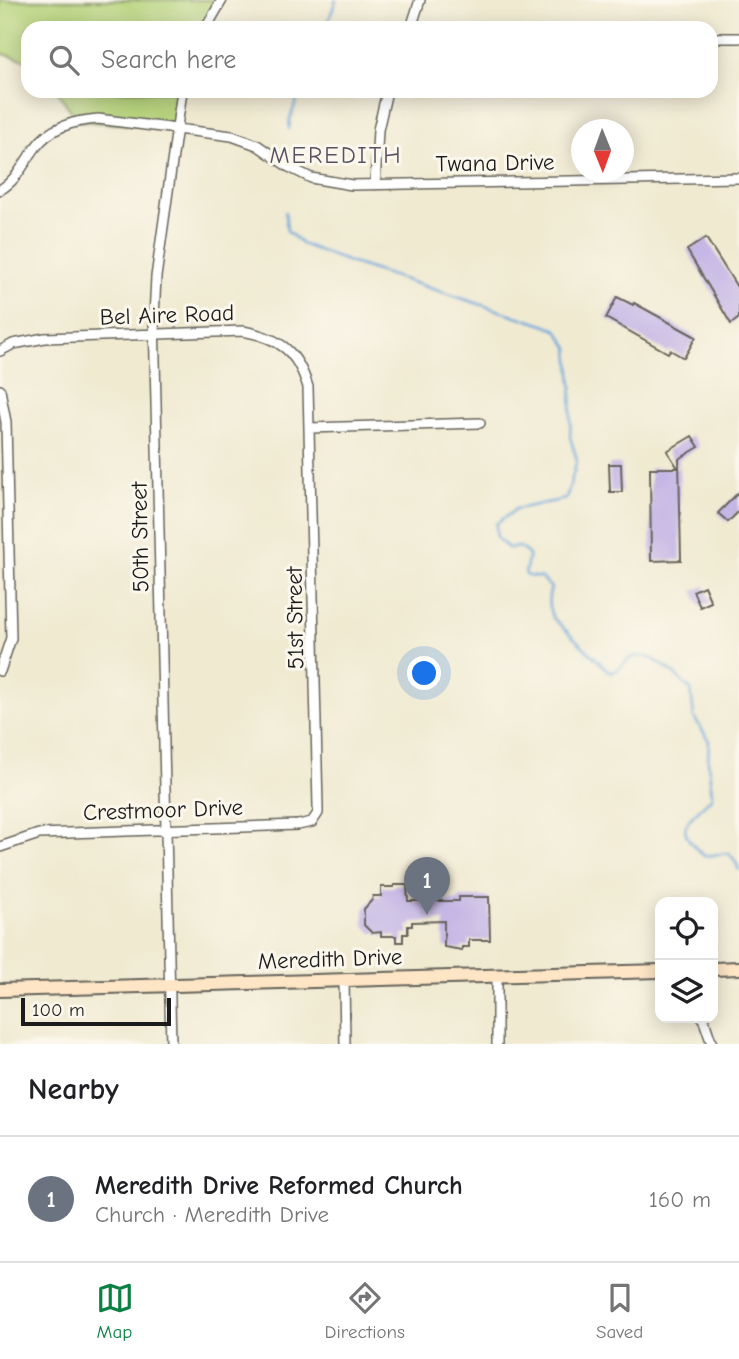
<!DOCTYPE html>
<meta charset="utf-8">
<style>
:root{--surface:#fff;--page:#f2f2f2;--text:#202124;--muted:#757577;--line:#e0e0e0;--accent:#0b8043}
body{margin:0;font-family:"Comic Neue",sans-serif;background:var(--page);color:var(--text)}
.controls{position:absolute;right:21px;bottom:21px;display:grid;overflow:hidden;border-radius:14px;box-shadow:0 4px 18px #0003}
.controls button{width:63px;height:63px;display:grid;place-items:center;padding:0;border:0;border-bottom:2px solid var(--line);background:var(--surface);color:var(--text);font:35px sans-serif}
.compass{position:absolute;left:571px;top:119px;width:63px;height:63px;border-radius:50%;background:var(--surface);box-shadow:0 4px 18px #0003;rotate:179deg}
.scale{position:absolute;left:21px;bottom:18px;width:150px;box-sizing:border-box;padding-left:7px;border:4px solid #1c1c1c;border-top:0;font-size:19px;line-height:24px;white-space:nowrap;color:#1c1c1c;-webkit-text-stroke:5px #fbf7ec;paint-order:stroke}
.you{position:absolute;left:425px;top:674px;width:24px;height:24px;margin:-18px;border:5px solid #fff;border-radius:50%;background:#1a73e8;box-shadow:0 0 0 10px #1a73e833}
.badge{display:grid;place-items:center;width:46px;height:46px;border-radius:50%;background:var(--accent);color:#fff;font-size:23px;font-weight:700}
.pin{position:absolute;translate:-50% -58px;filter:drop-shadow(0 2px 4px #0008)}
.pin::after{content:'';position:absolute;top:37px;width:24px;height:21px;background:inherit;clip-path:polygon(0 0,100% 0,50% 100%)}
.list{margin:0;padding:0;list-style:none}
h2{display:flex;justify-content:space-between;align-items:center;height:91px;margin:0;padding:0 28px;font-size:30px}
h2 small{font-size:23px;font-weight:400;color:var(--muted)}
.list li{display:grid;grid-template-columns:46px 1fr auto;gap:21px;align-items:center;box-sizing:border-box;height:126px;padding:0 28px;border-top:2px solid var(--line)}
.list b{display:block;font-size:26px;white-space:nowrap}
.list p{margin:0;font-size:23px;white-space:nowrap;color:var(--muted)}
.list em{font-size:23px;font-style:normal;color:var(--muted)}
.icon{flex:none;width:38px;height:38px;fill:none;stroke:currentColor;stroke-width:2;stroke-linecap:round;stroke-linejoin:round}
.map{position:relative;flex:none;width:739px;height:1044px;overflow:hidden}
.search{position:absolute;background:var(--surface);box-shadow:0 4px 18px #0003;left:21px;right:21px;top:21px;height:77px;display:flex;align-items:center;gap:18px;box-sizing:border-box;padding:0 24px;border-radius:21px;color:var(--muted);font-size:26px}
.sheet{height:217px;background:var(--surface)}
nav{display:flex;justify-content:space-around;align-items:center;box-sizing:border-box;height:98px;border-top:2px solid var(--line);background:var(--surface);font-size:19px;color:var(--muted)}
nav a{display:grid;justify-items:center;gap:4px}
nav .on{color:var(--accent)}
.map>svg:first-child{display:block}
</style>
<div class="map">
<svg width="739" height="1044" viewBox="0 0 739 1044">
<rect width="100%" height="100%" fill="#fbf7ec"/>
<filter id="ink" filterUnits="userSpaceOnUse"><feTurbulence type="fractalNoise" baseFrequency=".0143" numOctaves="2"/><feDisplacementMap in="SourceGraphic" scale="14" xChannelSelector="R" yChannelSelector="G"/><feConvolveMatrix kernelMatrix="1 2 1 2 8 2 1 2 1" color-interpolation-filters="sRGB"/></filter>
<filter id="wash" filterUnits="userSpaceOnUse"><feTurbulence type="fractalNoise" baseFrequency=".00686" numOctaves="4" result="noise"/><feDisplacementMap in="SourceGraphic" scale="28" xChannelSelector="R" yChannelSelector="G"/><feGaussianBlur stdDeviation="1.57" result="paint"/><feColorMatrix in="noise" values="0 0 0 0 0 0 0 0 0 0 0 0 0 0 0 0 0 1.4 0 .05"/><feComposite in="paint" operator="in"/></filter>
<g filter="url(#wash)">
<rect width="100%" height="100%" fill="#f0ead1"/>
<path fill="#b4d178" stroke="#68764a" stroke-width="2" d="M0 0H222L206 28H28V61L0 53Z
M57 91H182L176 128 78 121Z"/>
<g fill="none" stroke-linecap="round" stroke-linejoin="round">
<path stroke="#68a5d9" stroke-width="2.5" d="M326 28 336 0
M289 129 290 119 300 91
M285 212 287 231 302 244 349 262 544 325 557 330 569 348 572 386 570 437 577 460 566 499 516 509 496 524 497 538 508 548 520 547 529 555 525 573 528 576 542 578 551 588C547 599 548 607 553 618L611 673C619 670 623 664 629 659 650 646 677 677 691 690L694 717 709 741 708 762 712 794 711 798C687 823 671 827 704 856L729 853 736 862 739 870"/>
</g>
<g id="blocks">
<path fill="#c4b6e5" d="M706 238 739 290V318L731 324 687 250Z
M617 297 633 305 634 303 696 337 684 358 670 350 668 353 606 318Z
M692 436 699 447 679 459 681 560 651 561 650 468H678L667 451Z
M609 464H621L622 492H610Z
M739 492V511L728 522 718 513Z
M704 586 711 602 700 607 693 591Z
M394 885H407L408 901H459V897H489L490 940H469V947H462V950L444 947V921L412 922V926H408V934H403V942H396V936H381V932L372 933 364 925V909L372 900 373 896H381V887H394Z"/>
</g>
</g>
<g filter="url(#ink)">
<use href="#blocks" fill-opacity="0" stroke="#66645b" stroke-width="2"/>
<g fill="none" stroke-linecap="round" stroke-linejoin="round">
<g stroke="#66645b" stroke-width="12">
<path id="street" d="M206 28 222 0
M411 28 420 0
M711 38H739
M375 185 378 130 387 91
M0 190C18 179 23 164 35 148 50 127 73 121 98 119L232 136 257 145 289 167 311 178 352 185 739 178
M0 351 13 344 45 338 243 331C280 338 297 351 308 387L318 807V813L312 822 298 825 39 834 0 847
M0 390 6 422 11 638 0 671
M309 428 480 423
M497 976V1044
M344 980 345 1044
M703 1018 712 1044
M171 1044 154 317 156 277 182 91"/>
</g>
<g stroke="#66645b" stroke-width="16">
<path id="secondary" d="M713 969 739 968
M0 990 660 971"/>
</g>
<use href="#street" stroke="#fff" stroke-width="9"/>
<use href="#secondary" stroke="#fde5c5" stroke-width="12"/>
</g>
</g>
<g text-anchor="middle" dominant-baseline="central" stroke-width="6" stroke-linejoin="round" paint-order="stroke">
<g font-size="23" fill="#1c1c1c" stroke="#fbf7ec">
<text transform="translate(495 163) rotate(-1)">Twana Drive</text>
<text transform="translate(167 315) rotate(-2)">Bel Aire Road</text>
<text transform="translate(140 537) rotate(-91)">50th Street</text>
<text transform="translate(295 618) rotate(-91)">51st Street</text>
<text transform="translate(163 810) rotate(-2)">Crestmoor Drive</text>
<text transform="translate(330 959) rotate(-2)">Meredith Drive</text>
</g>
<g font-size="24" letter-spacing="2" fill="#575262" stroke="#fbf7ec">
<text x="336" y="155">MEREDITH</text>
</g>
</g>
</svg>
<div class="controls">
<button><svg class="icon" aria-label="locate" viewBox="0 0 24 24"><circle cx="12" cy="12" r="6"/><path d="M12 2v4M12 18v4M2 12h4M18 12h4"/></svg></button>
<button><svg class="icon" aria-label="layers" viewBox="0 0 24 24"><path d="M12 4l9 5-9 5-9-5zM3 14l9 5 9-5"/></svg></button>
</div>
<svg class="compass" viewBox="-18 -18 36 36"><path d="M0-13l5 13h-10z" fill="#e53935"/><path d="M0 13l5-13h-10z" fill="#757577"/></svg>
<div class="scale">100 m</div>
<div class="you"></div>
<div class="pin badge" style="left:427px;top:915px;background:#6b7280">1</div>
<div class="search"><svg class="icon" aria-label="search" viewBox="0 0 24 24"><circle cx="10" cy="10" r="6"/><path d="M15 15l6 6"/></svg>Search here</div>
</div>
<section class="sheet">
<h2>Nearby<small></small></h2>
<ul class="list">
<li><span class="badge" style="background:#6b7280">1</span><div><b>Meredith Drive Reformed Church</b><p>Church · Meredith Drive</p></div><em>160 m</em></li>
</ul>
</section>
<nav>
<a class="on"><svg class="icon" aria-label="map" viewBox="0 0 24 24"><path d="M3 6l6-2 6 2 6-2v14l-6 2-6-2-6 2zM9 4v14M15 6v14"/></svg>Map</a>
<a><svg class="icon" aria-label="directions" viewBox="0 0 24 24"><path d="M12 3l9 9-9 9-9-9zM9 14v-3h6M13 9l2 2-2 2"/></svg>Directions</a>
<a><svg class="icon" aria-label="saved" viewBox="0 0 24 24"><path d="M7 4h10v16l-5-4-5 4z"/></svg>Saved</a>
</nav>
